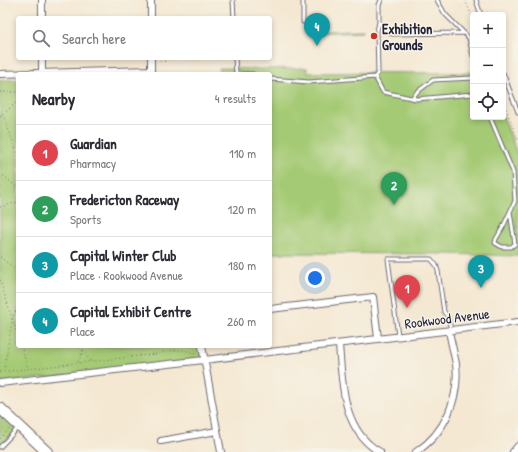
<!DOCTYPE html>
<meta charset="utf-8">
<style>
:root{--surface:#fff;--page:#f2f2f3;--text:#2b2b33;--muted:#7c7c81;--line:#e1e1e2;--accent:#7c3aed}
body{margin:0;font-family:"Patrick Hand",sans-serif;background:var(--page);color:var(--text)}
.controls{position:absolute;right:12px;top:12px;display:grid;overflow:hidden;border-radius:4px;box-shadow:0 2px 6px #0003}
.controls button{width:36px;height:36px;display:grid;place-items:center;padding:0;border:0;border-bottom:1px solid var(--line);background:var(--surface);color:var(--text);font:20px sans-serif}
.you{position:absolute;left:315px;top:278px;width:14px;height:14px;margin:-10px;border:3px solid #fff;border-radius:50%;background:#1a73e8;box-shadow:0 0 0 6px #1a73e833}
.badge{display:grid;place-items:center;width:26px;height:26px;border-radius:50%;background:var(--accent);color:#fff;font-size:13px;font-weight:700}
.pin{position:absolute;translate:-50% -33px;filter:drop-shadow(0 1px 2px #0008)}
.pin::after{content:'';position:absolute;top:21px;width:14px;height:12px;background:inherit;clip-path:polygon(0 0,100% 0,50% 100%)}
.list{margin:0;padding:0;list-style:none}
h2{display:flex;justify-content:space-between;align-items:center;height:52px;margin:0;padding:0 16px;font-size:17px}
h2 small{font-size:13px;font-weight:400;color:var(--muted)}
.list li{display:grid;grid-template-columns:26px 1fr auto;gap:12px;align-items:center;box-sizing:border-box;height:56px;padding:0 16px;border-top:1px solid var(--line)}
.list b{display:block;font-size:15px;white-space:nowrap}
.list p{margin:0;font-size:13px;white-space:nowrap;color:var(--muted)}
.list em{font-size:13px;font-style:normal;color:var(--muted)}
.icon{flex:none;width:22px;height:22px;fill:none;stroke:currentColor;stroke-width:2;stroke-linecap:round;stroke-linejoin:round}
.map{position:relative;flex:none;width:518px;height:452px;overflow:hidden}
.search{position:absolute;background:var(--surface);box-shadow:0 2px 6px #0003;left:16px;top:16px;width:256px;height:44px;display:flex;align-items:center;gap:10px;box-sizing:border-box;padding:0 14px;border-radius:4px;color:var(--muted);font-size:15px}
.panel{position:absolute;background:var(--surface);box-shadow:0 2px 6px #0003;left:16px;top:72px;width:256px;height:276px;border-radius:4px}
.map>svg:first-child{display:block}
</style>
<div class="map">
<svg width="518" height="452" viewBox="0 0 518 452">
<rect width="100%" height="100%" fill="#f7f3e8"/>
<filter id="ink" filterUnits="userSpaceOnUse"><feTurbulence type="fractalNoise" baseFrequency=".025" numOctaves="2"/><feDisplacementMap in="SourceGraphic" scale="8" xChannelSelector="R" yChannelSelector="G"/><feConvolveMatrix kernelMatrix="1 2 1 2 8 2 1 2 1" color-interpolation-filters="sRGB"/></filter>
<filter id="wash" filterUnits="userSpaceOnUse"><feTurbulence type="fractalNoise" baseFrequency=".012" numOctaves="4" result="noise"/><feDisplacementMap in="SourceGraphic" scale="16" xChannelSelector="R" yChannelSelector="G"/><feGaussianBlur stdDeviation="0.9" result="paint"/><feColorMatrix in="noise" values="0 0 0 0 0 0 0 0 0 0 0 0 0 0 0 0 0 1.4 0 .05"/><feComposite in="paint" operator="in"/></filter>
<g filter="url(#wash)">
<rect width="100%" height="100%" fill="#f4e8d2"/>
<path fill="#a5ca75" stroke="#647658" d="M364 30V31L308 33V31Z
M219 68 259 69 307 68 308 73C361 72 414 73 467 73L473 71V117L503 116 518 156V256L445 254 270 253V74H219Z
M0 80H18V346H202L204 360 0 383Z
M0 408 20 426 0 447Z"/>
</g>
<g filter="url(#ink)">
<g fill="none" stroke-linecap="round" stroke-linejoin="round">
<g stroke="#6c6770" stroke-width="5">
<path id="lane" d="M233 0 234 18
M437 0 445 14 469 38 473 56
M476 0 481 15
M303 22V0
M379 22 392 34 464 33
M235 58 236 73 253 74
M503 73 518 112
M375 77 383 92 416 99 473 94
M375 77 378 72 377 31 379 22V5L381 0
M270 79 309 82 375 77
M412 98 417 92 433 80 473 78
M490 117 513 172 515 201 503 227 496 239 495 243 502 247H511L515 244 510 212
M398 336 388 259H431L436 265 438 271 444 312 448 317 451 330
M0 447 18 428"/>
</g>
<g stroke="#6c6770" stroke-width="8">
<path id="street" d="M151 0V18
M42 18V0
M151 58V74
M42 73V58
M0 74 151 70
M270 309 373 297 378 338
M339 344C342 382 342 431 380 452
M202 346 221 452
M0 383 204 360 518 322
M161 441 217 431
M416 452C445 433 460 398 456 364 454 353 451 342 449 331
M513 452 518 446"/>
</g>
<g stroke="#6c6770" stroke-width="12">
<path id="primary" d="M0 408 47 452"/>
</g>
<path stroke="#6c6770" stroke-width="1" stroke-dasharray="1 3" stroke-linecap="butt" d="M465 0 473 19
M160 61H166L168 58
M0 92H18
M503 101 518 140
M3 114 18 156
M0 117 18 101
M0 173 18 188
M0 207 18 202
M0 257 18 271
M0 280 18 337
M21 346 28 368
M83 346V351L90 361
M78 362 83 351 78 346
M4 371 12 320 18 305
M0 372 156 354C169 351 183 347 195 354
M0 439 9 429"/>
<use href="#lane" stroke="#fff" stroke-width="3"/>
<use href="#street" stroke="#fff" stroke-width="6"/>
<use href="#primary" stroke="#fff" stroke-width="10"/>
</g>
</g>
<circle fill="#c8321e" stroke="#f7f3e8" stroke-width="1.5" cx="374" cy="36" r="4"/>
<g text-anchor="middle" dominant-baseline="central" stroke-width="3" stroke-linejoin="round" paint-order="stroke">
<g font-size="14" font-weight="bold" fill="#22223b" stroke="#f7f3e8" text-anchor="start">
<text x="382" y="28">Exhibition<tspan x="382" dy="16">Grounds</tspan></text>
</g>
<g font-size="14" fill="#22223b" stroke="#f7f3e8">
<text transform="translate(447 318) rotate(-7)">Rookwood Avenue</text>
</g>
</g>
</svg>
<div class="controls">
<button>+</button>
<button>−</button>
<button><svg class="icon" aria-label="locate" viewBox="0 0 24 24"><circle cx="12" cy="12" r="6"/><path d="M12 2v4M12 18v4M2 12h4M18 12h4"/></svg></button>
</div>
<div class="you"></div>
<div class="pin badge" style="left:407px;top:308px;background:#e0444e">1</div>
<div class="pin badge" style="left:394px;top:205px;background:#2e9e5b">2</div>
<div class="pin badge" style="left:481px;top:288px;background:#0f9aa8">3</div>
<div class="pin badge" style="left:317px;top:46px;background:#0f9aa8">4</div>
<div class="search"><svg class="icon" aria-label="search" viewBox="0 0 24 24"><circle cx="10" cy="10" r="6"/><path d="M15 15l6 6"/></svg>Search here</div>
<section class="panel">
<h2>Nearby<small>4 results</small></h2>
<ul class="list">
<li><span class="badge" style="background:#e0444e">1</span><div><b>Guardian</b><p>Pharmacy</p></div><em>110 m</em></li>
<li><span class="badge" style="background:#2e9e5b">2</span><div><b>Fredericton Raceway</b><p>Sports</p></div><em>120 m</em></li>
<li><span class="badge" style="background:#0f9aa8">3</span><div><b>Capital Winter Club</b><p>Place · Rookwood Avenue</p></div><em>180 m</em></li>
<li><span class="badge" style="background:#0f9aa8">4</span><div><b>Capital Exhibit Centre</b><p>Place</p></div><em>260 m</em></li>
</ul>
</section>
</div>
